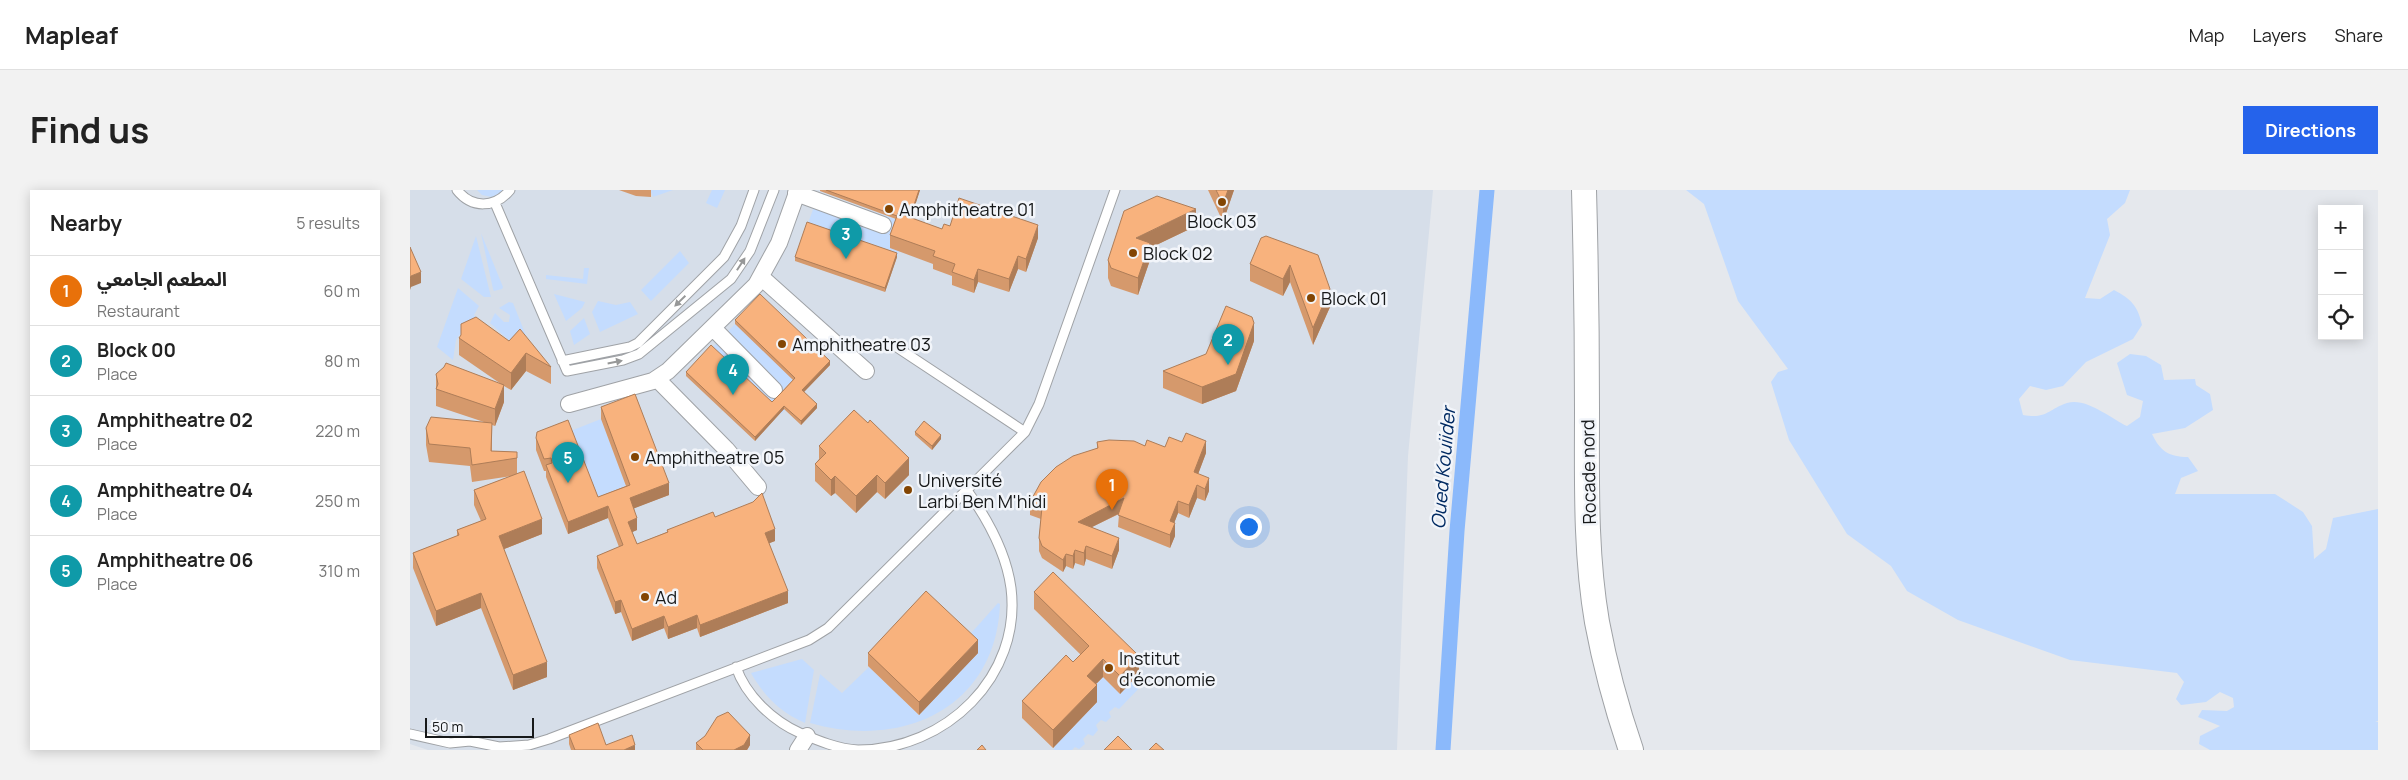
<!DOCTYPE html>
<meta charset="utf-8">
<style>
:root{--surface:#fff;--page:#f2f2f2;--text:#222;--muted:#767676;--line:#e0e0e0;--accent:#2563eb}
body{margin:0;font-family:Manrope,"Noto Sans Arabic",sans-serif;background:var(--page);color:var(--text)}
.controls{position:absolute;right:15px;top:15px;display:grid;overflow:hidden;border-radius:0px;box-shadow:0 2px 12px #0003}
.controls button{width:45px;height:45px;display:grid;place-items:center;padding:0;border:0;border-bottom:1px solid var(--line);background:var(--surface);color:var(--text);font:25px sans-serif}
.scale{position:absolute;left:15px;bottom:12px;width:109px;box-sizing:border-box;padding-left:5px;border:2px solid #17191a;border-top:0;font-size:14px;line-height:18px;white-space:nowrap;color:#17191a;-webkit-text-stroke:4px #f2f5fa;paint-order:stroke}
.you{position:absolute;left:838px;top:336px;width:18px;height:18px;margin:-12px;border:4px solid #fff;border-radius:50%;background:#1a73e8;box-shadow:0 0 0 8px #1a73e833}
.badge{display:grid;place-items:center;width:32px;height:32px;border-radius:50%;background:var(--accent);color:#fff;font-size:16px;font-weight:700}
.pin{position:absolute;translate:-50% -41px;filter:drop-shadow(0 1px 2px #0008)}
.pin::after{content:'';position:absolute;top:26px;width:18px;height:15px;background:inherit;clip-path:polygon(0 0,100% 0,50% 100%)}
.list{margin:0;padding:0;list-style:none}
h2{display:flex;justify-content:space-between;align-items:center;height:65px;margin:0;padding:0 20px;font-size:21px}
h2 small{font-size:16px;font-weight:400;color:var(--muted)}
.list li{display:grid;grid-template-columns:32px 1fr auto;gap:15px;align-items:center;box-sizing:border-box;height:70px;padding:0 20px;border-top:1px solid var(--line)}
.list b{display:block;font-size:19px;white-space:nowrap}
.list p{margin:0;font-size:16px;white-space:nowrap;color:var(--muted)}
.list em{font-size:16px;font-style:normal;color:var(--muted)}
.icon{flex:none;width:28px;height:28px;fill:none;stroke:currentColor;stroke-width:2;stroke-linecap:round;stroke-linejoin:round}
.map{position:relative;flex:none;width:1968px;height:560px;overflow:hidden;border-radius:0px}
header{display:flex;align-items:center;gap:30px;box-sizing:border-box;height:70px;padding:0 25px;background:var(--surface);border-bottom:1px solid var(--line)}
header strong{font-size:24px}
nav{display:flex;gap:28px;margin-inline-start:auto;font-size:18px}
.intro{display:flex;align-items:center;justify-content:space-between;box-sizing:border-box;height:120px;padding:0 30px}
h1{margin:0;font-size:35px}
.button{padding:12px 22px;border-radius:0px;background:var(--accent);color:#fff;font-size:18px;font-weight:700}
main{display:flex;gap:30px;padding:0 30px}
aside{flex:1;background:var(--surface);border-radius:0px;box-shadow:0 2px 12px #0003}
.map>svg:first-child{display:block}
</style>
<header>
<strong>Mapleaf</strong>
<nav><a>Map</a><a>Layers</a><a>Share</a></nav>
</header>
<div class="intro"><h1>Find us</h1><a class="button">Directions</a></div>
<main>
<aside>
<h2>Nearby<small>5 results</small></h2>
<ul class="list">
<li><span class="badge" style="background:#e8710a">1</span><div><b>المطعم الجامعي</b><p>Restaurant</p></div><em>60 m</em></li>
<li><span class="badge" style="background:#0f9aa8">2</span><div><b>Block 00</b><p>Place</p></div><em>80 m</em></li>
<li><span class="badge" style="background:#0f9aa8">3</span><div><b>Amphitheatre 02</b><p>Place</p></div><em>220 m</em></li>
<li><span class="badge" style="background:#0f9aa8">4</span><div><b>Amphitheatre 04</b><p>Place</p></div><em>250 m</em></li>
<li><span class="badge" style="background:#0f9aa8">5</span><div><b>Amphitheatre 06</b><p>Place</p></div><em>310 m</em></li>
</ul>
</aside>
<div class="map">
<svg width="1968" height="560" viewBox="0 0 1968 560">
<rect width="100%" height="100%" fill="#e5e8ed"/>
<path fill="#d6dee9" d="M0 0H1023L998 266 987 560H18L0 554Z"/>
<path fill="#c4dcfe" d="M67 0H95L82 7 72 5Z
M240 0H263L243 7Z
M302 0H315L307 18 296 13Z
M1276 0H1720L1715 13 1697 29 1700 45 1675 108 1690 109 1704 100C1721 109 1728 116 1732 135L1723 149 1676 172 1653 196 1636 200 1620 196 1609 209 1613 225C1637 229 1637 220 1657 213 1676 207 1700 228 1717 236L1730 227 1733 211 1717 205 1707 173 1720 164 1736 166 1751 175 1754 190 1785 189 1786 195 1800 204 1803 220 1775 238 1742 244C1750 261 1759 267 1778 267L1788 281 1771 288 1765 304H1865L1893 322 1902 336 1904 369 1916 359 1923 328 1968 319V531H1965L1968 532V560H1800L1789 554 1790 546 1810 536 1788 527 1792 520 1817 521 1824 517 1823 508 1810 502 1796 512 1771 515 1766 509 1774 492 1767 483 1660 470 1548 430 1497 401 1481 376 1437 344 1379 250 1361 192 1368 182 1378 179 1328 111 1294 14Z
M409 3 499 34 487 67 397 36Z
M71 43 93 97 92 99 84 101 83 99Z
M66 46 81 107H74L51 89Z
M270 61 279 73 241 111 231 100Z
M174 78H179L177 94 136 89V85L173 89Z
M48 98 69 116 64 125 68 131 50 144 46 150 43 170 27 157Z
M144 104 175 112 172 118 156 131Z
M188 111 206 115 220 112 228 124 190 142 182 122Z
M99 112 103 113 119 153 103 154 80 133 85 123 94 132H99L100 125 89 118Z
M174 128 180 144 164 155 160 141Z
M325 134 395 201 371 224 301 159Z
M191 229 224 318 220 320 194 317 198 328 192 330 158 242Z
M588 413 590 414C586 517 494 560 400 533L410 484 432 503 459 477 509 525 555 450Z
M392 469 404 480 395 533C370 522 354 506 341 483Z
M729 484 735 492 709 519 705 517 699 522 701 527 696 532 691 530 686 535 688 540 683 546 678 544 673 549 675 554 669 559 665 557 662 560H644L645 556 677 503 693 487 710 503Z"/>
<g fill="none" stroke-linecap="round" stroke-linejoin="round">
<path stroke="#8bb9fb" stroke-width="15" d="M1033 560 1047 341 1077 0"/>
<g stroke="#9fa2a6" stroke-width="11">
<path id="lane" d="M47 0C62 19 85 18 100 0
M85 13 157 181 213 170 229 164 321 89 340 61 364 0
M482 154 615 242
M152 171 220 157 228 153 314 67 331 36 344 0
M326 477C336 506 363 531 390 543 409 551 428 559 448 560 536 560 612 486 601 398 596 361 577 328 556 299
M0 544 40 553 60 551 89 557 119 555 139 549 399 450 418 438 615 242 629 214 705 0"/>
</g>
<g stroke="#9fa2a6" stroke-width="18">
<path id="street" d="M386 3 473 35
M351 87 456 181
M303 138 364 200
M247 189 316 259 348 297
M159 214 243 191 258 181 346 95 369 53 388 0
M388 560 397 546"/>
</g>
<g stroke="#9fa2a6" stroke-width="26">
<path id="secondary" d="M1174 0C1176 73 1177 147 1177 220 1177 290 1175 362 1187 432 1195 475 1207 519 1221 560"/>
</g>
<use href="#lane" stroke="#fff" stroke-width="9"/>
<use href="#street" stroke="#fff" stroke-width="16"/>
<use href="#secondary" stroke="#fff" stroke-width="24"/>
</g>
<path fill="#d5996c" d="M209 0H241V7L226 6Z
M410 0H510L501 28 532 39 540 36 628 48 616 82 608 79 599 102 568 92 564 103 542 95V86L523 79V74L480 58V45L486 29 410 1Z
M798 0H824L813 32Z
M786 36 740 58V70L728 105 701 96 698 88V70Z
M856 46 920 117 903 155 880 92 873 106 840 91V74Z
M385 67H487L475 102 385 71Z
M325 130 420 175 394 202 407 218 391 235 374 219 345 251 276 186V182L362 212 383 190 325 134Z
M49 148 99 151 141 177V194L116 181 101 200 94 196V212L85 236 82 235V261L107 262V284L132 344 94 359 137 487 103 500 71 418 26 436 3 378V363L47 346V340L71 331 64 315V300L101 286 62 292 60 276 19 272 16 255V238L74 232 26 216V184L91 194 49 165Z
M844 151 826 201 792 214 753 198V181Z
M191 217 259 305 224 318 227 340 222 342 227 354 257 342V340L305 327 365 351 359 353 378 413 290 447 287 438 258 449 254 438 222 451 211 422 205 424 187 378V366L209 357 198 328 158 344 136 287V281H134L126 260V248L188 307 216 296 191 229Z
M505 242 531 249 522 260 505 245Z
M687 252 755 257 796 263 788 284 799 301 795 311 787 308 779 328 768 323 764 333 765 346 760 358 708 337 709 324 682 337 709 360 702 379 676 369 674 376 665 373 663 379 656 376 653 382 632 368 629 361V348L631 329 620 325V312L687 258Z
M409 256 499 285 475 309 467 302 446 323 425 303 421 306 405 291V274L409 269Z
M624 402 729 484 710 504 693 487 686 494 687 512 643 558 612 528V511L663 472 671 465 624 419Z
M458 463H568L509 525 458 476Z
M159 545 196 555 225 560H161L159 554Z
M286 553 340 555 337 560H286Z"/>
<path fill="#ae7d58" d="M509 0H510L499 34V31Z
M818 0H824L813 32V14Z
M786 19V36L740 58V70L728 105V88L726 48Z
M628 35V48L616 82V69Z
M487 63V67L475 102V98Z
M608 66V79L599 102V89Z
M880 75V92L873 106V89Z
M568 79V92L564 103V90Z
M11 82V93L1 97 0 100V89L1 86Z
M920 99V117L903 155V138Z
M844 133V151L826 201 792 214V197Z
M116 163V181L101 200V183Z
M420 171V175L392 204V200Z
M94 195V212L85 236V219Z
M407 214V218L391 235V231Z
M374 216V219L345 251V247Z
M531 245V249L522 260V256Z
M796 251V263L784 295V282Z
M499 268V285L475 309V293Z
M467 285V302L446 323V306Z
M425 286V303L421 306V290Z
M799 288V301L795 311V299Z
M259 293V305L220 320V308Z
M787 295V308L779 328V315Z
M714 308V321L668 344V332Z
M768 311V323L760 344V331Z
M198 316V328L158 344V332Z
M227 328V340L218 344V332Z
M132 329V344L89 361V346Z
M765 333V346L760 358V345Z
M365 339V351L355 355V343Z
M709 348V360L702 379V366Z
M676 356V369L674 376V363Z
M665 360V373L663 379V366Z
M656 364V376L653 382V370Z
M378 401V413L290 447V435Z
M71 403V418L26 436V421Z
M211 410V422L205 424V412Z
M287 425V438L258 449V437Z
M254 426V438L222 451V439Z
M568 450V463L509 525V512Z
M729 466V484L710 504V486Z
M693 469V487L677 503V486Z
M137 472V487L103 500V485Z
M687 495V512L643 558V540Z
M340 545V555L337 560H324Z
M225 555V560H214Z"/>
<path fill="#f8b27d" stroke="#ae7d58" d="M416 0H509L500 27 488 23 487 26Z
M806 0H818L813 14Z
M747 6 786 19 726 48 740 53 728 88 701 78 698 70 714 21Z
M549 8 628 35 616 69 608 66 599 89 568 79 564 90 542 82 545 74 523 66 525 61 480 45 488 23 532 39 534 34 540 36Z
M397 32 487 63 475 98 385 67Z
M856 46 908 65 920 99 903 138 880 75 873 89 840 74 851 48Z
M0 57 11 82 1 86 0 89Z
M350 104 420 171 392 200 407 214 391 231 374 216 345 247 276 182 301 155 362 212 371 203 385 188 325 130Z
M816 116 842 127 844 133 826 184 792 197 753 181 796 164Z
M66 127 99 151 110 139 141 177 116 163 101 183 49 148 51 145V134Z
M36 173 94 195 85 219 26 199 28 194 26 184 34 177Z
M225 204 259 293 220 308 227 328 218 332 227 354 258 342 257 340 303 322 305 327 343 312 352 303 365 339 355 343 378 401 290 435 287 425 258 437 254 426 222 439 211 410 205 412 187 366 213 355 198 316 158 332 136 275 142 273 141 268 134 269 126 248 127 242 158 230 188 307 220 295 191 217Z
M444 220 458 233 460 230 499 268 475 293 467 285 446 306 425 286 421 290 405 274 416 263 409 256Z
M21 227 82 233 81 261 107 262V268L62 275 60 258 19 254 16 238Z
M514 231 531 245 522 256 505 242Z
M776 243 796 251 784 282 799 288 795 299 787 295 779 315 768 311 760 331 765 333 760 345 708 325 714 308 668 332 709 348 702 366 676 356 674 363 665 360 663 366 656 364 653 370 632 356 629 348 632 317 620 312 631 292 646 277 663 266 688 258 687 252 699 250 724 251 735 256 737 250 755 257 759 247 772 252Z
M114 281 132 329 89 346 137 472 103 485 71 403 26 421 3 363 49 345 47 340 76 329 64 300Z
M643 382 729 466 710 486 693 469 677 486 687 495 643 540 612 511 656 465 663 472 679 456 624 402Z
M516 401 568 450 509 512 458 463Z
M318 522 340 545 334 555 324 560H293L286 553 295 546 307 527Z
M188 533 196 555 222 545 225 555 214 560H165L159 545Z
M708 546 722 560H694Z
M746 553 754 560H739Z
M572 555 576 560H567Z"/>
<defs><path id="oneway-solid" d="M-6-.8H1V-3.2L6.5 0L1 3.2V.8H-6Z" transform="scale(1.25)"/></defs>
<g fill="#979898">
<use href="#oneway-solid" transform="translate(331 74) rotate(-57)"/>
<use href="#oneway-solid" transform="translate(270 111) rotate(136)"/>
<use href="#oneway-solid" transform="translate(205 172) rotate(-11)"/>
</g>
<g fill="#834503" stroke="#f2f5fa" stroke-width="2">
<circle cx="812" cy="12" r="5"/>
<circle cx="479" cy="19" r="5"/>
<circle cx="723" cy="63" r="5"/>
<circle cx="901" cy="108" r="5"/>
<circle cx="372" cy="154" r="5"/>
<circle cx="225" cy="267" r="5"/>
<circle cx="498" cy="300" r="5"/>
<circle cx="235" cy="407" r="5"/>
<circle cx="699" cy="478" r="5"/>
</g>
<g text-anchor="middle" dominant-baseline="central" stroke-width="5" stroke-linejoin="round" paint-order="stroke">
<g font-size="18" fill="#17191a" stroke="#f2f5fa" text-anchor="start">
<text x="489" y="19">Amphitheatre 01</text>
<text x="812" y="31" text-anchor="middle">Block 03</text>
<text x="733" y="63">Block 02</text>
<text x="911" y="108">Block 01</text>
<text x="382" y="154">Amphitheatre 03</text>
<text x="235" y="267">Amphitheatre 05</text>
<text x="508" y="290">Université<tspan x="508" dy="21">Larbi Ben M'hidi</tspan></text>
<text x="245" y="407">Ad</text>
<text x="709" y="468">Institut<tspan x="709" dy="21">d'économie</tspan></text>
</g>
<g font-size="18" fill="#17191a" stroke="#f2f5fa">
<text transform="translate(1178 282) rotate(-91)">Rocade nord</text>
</g>
<g font-size="19" font-style="italic" fill="#002a62" stroke="#f2f5fa">
<text transform="translate(1033 278) rotate(-85)">Oued Kouiider</text>
</g>
</g>
</svg>
<div class="controls">
<button>+</button>
<button>−</button>
<button><svg class="icon" aria-label="locate" viewBox="0 0 24 24"><circle cx="12" cy="12" r="6"/><path d="M12 2v4M12 18v4M2 12h4M18 12h4"/></svg></button>
</div>
<div class="scale">50 m</div>
<div class="you"></div>
<div class="pin badge" style="left:702px;top:320px;background:#e8710a">1</div>
<div class="pin badge" style="left:818px;top:175px;background:#0f9aa8">2</div>
<div class="pin badge" style="left:436px;top:69px;background:#0f9aa8">3</div>
<div class="pin badge" style="left:323px;top:205px;background:#0f9aa8">4</div>
<div class="pin badge" style="left:158px;top:293px;background:#0f9aa8">5</div>
</div>
</main>
